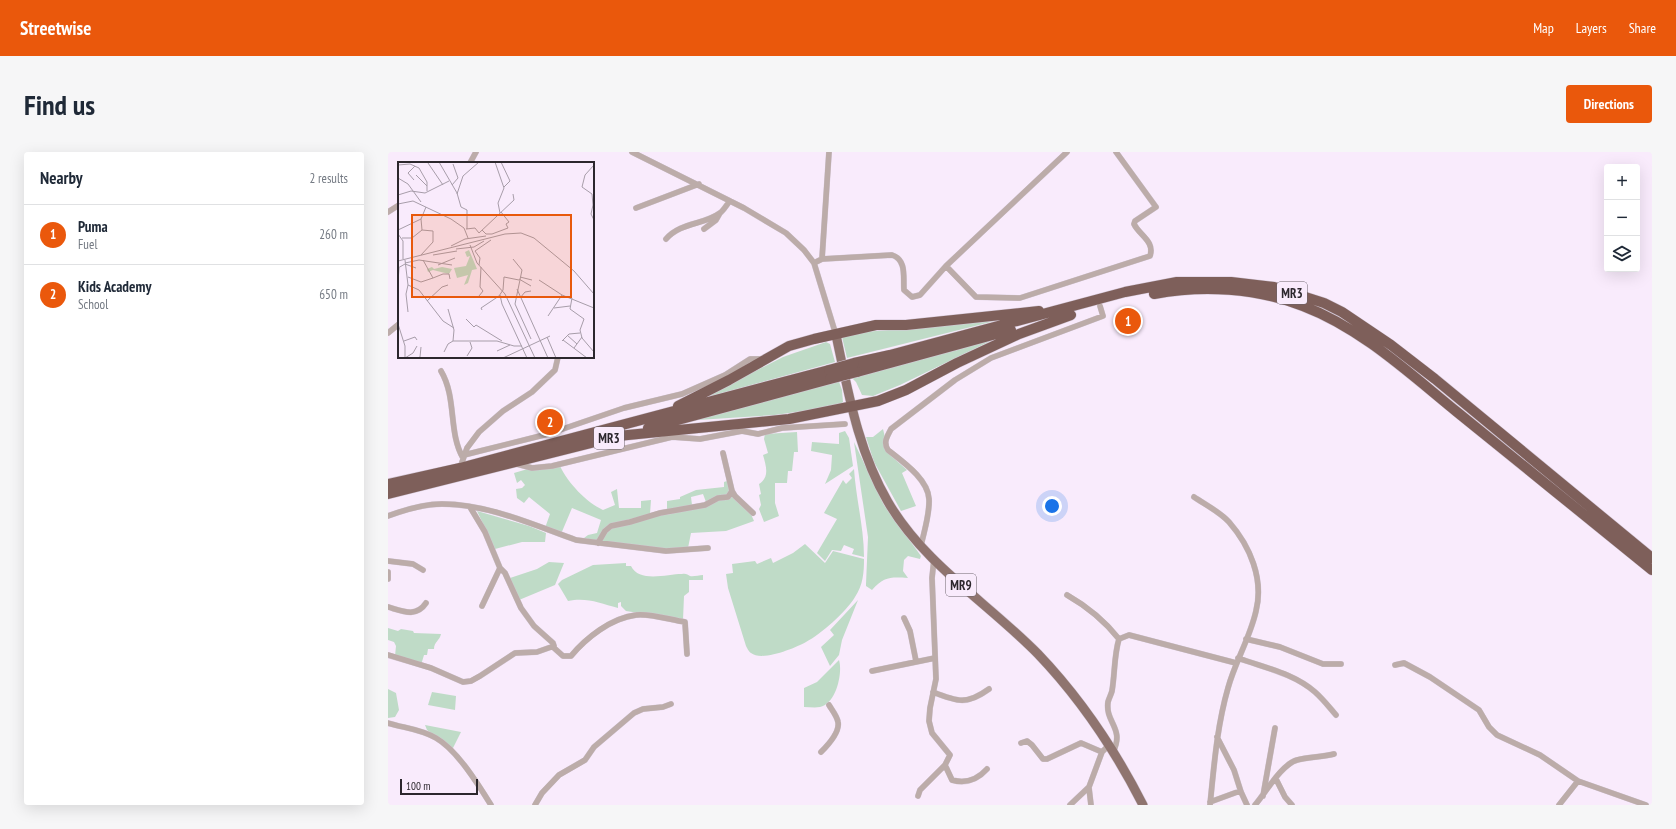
<!DOCTYPE html>
<meta charset="utf-8">
<style>
:root{--surface:#fff;--page:#f6f6f7;--text:#1f2937;--muted:#747a83;--line:#e0e1e3;--accent:#ea580c}
body{margin:0;font-family:"PT Sans Narrow",sans-serif;background:var(--page);color:var(--text)}
.controls{position:absolute;right:12px;top:12px;display:grid;overflow:hidden;border-radius:4px;box-shadow:0 4px 16px #0002}
.controls button{width:36px;height:36px;display:grid;place-items:center;padding:0;border:0;border-bottom:1px solid var(--line);background:var(--surface);color:var(--text);font:20px sans-serif}
.scale{position:absolute;left:12px;bottom:10px;width:78px;box-sizing:border-box;padding-left:4px;border:2px solid #2c272d;border-top:0;font-size:11px;line-height:14px;white-space:nowrap;color:#2c272d;-webkit-text-stroke:3px #f9ebfc;paint-order:stroke}
.you{position:absolute;left:664px;top:354px;width:14px;height:14px;margin:-10px;border:3px solid #fff;border-radius:50%;background:#1a73e8;box-shadow:0 0 0 6px #1a73e833}
.badge{display:grid;place-items:center;width:26px;height:26px;border-radius:50%;background:var(--accent);color:#fff;font-size:13px;font-weight:700}
.pin{position:absolute;translate:-50% -50%;border:2px solid #fff;box-shadow:0 1px 4px #0006}
.list{margin:0;padding:0;list-style:none}
h2{display:flex;justify-content:space-between;align-items:center;height:52px;margin:0;padding:0 16px;font-size:17px}
h2 small{font-size:13px;font-weight:400;color:var(--muted)}
.list li{display:grid;grid-template-columns:26px 1fr auto;gap:12px;align-items:center;box-sizing:border-box;height:60px;padding:0 16px;border-top:1px solid var(--line)}
.list b{display:block;font-size:15px;white-space:nowrap}
.list p{margin:0;font-size:13px;white-space:nowrap;color:var(--muted)}
.list em{font-size:13px;font-style:normal;color:var(--muted)}
.icon{flex:none;width:22px;height:22px;fill:none;stroke:currentColor;stroke-width:2;stroke-linecap:round;stroke-linejoin:round}
.map{position:relative;flex:none;width:1264px;height:653px;overflow:hidden;border-radius:4px}
header{display:flex;align-items:center;gap:24px;box-sizing:border-box;height:56px;padding:0 20px;background:var(--accent);color:#fff}
header strong{font-size:19px}
nav{display:flex;gap:22px;margin-inline-start:auto;font-size:14px}
.intro{display:flex;align-items:center;justify-content:space-between;box-sizing:border-box;height:96px;padding:0 24px}
h1{margin:0;font-size:28px}
.button{padding:10px 18px;border-radius:4px;background:var(--accent);color:#fff;font-size:14px;font-weight:700}
main{display:flex;gap:24px;padding:0 24px}
aside{flex:1;background:var(--surface);border-radius:4px;box-shadow:0 4px 16px #0002}
.map>svg:first-child{display:block}
</style>
<header>
<strong>Streetwise</strong>
<nav><a>Map</a><a>Layers</a><a>Share</a></nav>
</header>
<div class="intro"><h1>Find us</h1><a class="button">Directions</a></div>
<main>
<aside>
<h2>Nearby<small>2 results</small></h2>
<ul class="list">
<li><span class="badge">1</span><div><b>Puma</b><p>Fuel</p></div><em>260 m</em></li>
<li><span class="badge">2</span><div><b>Kids Academy</b><p>School</p></div><em>650 m</em></li>
</ul>
</aside>
<div class="map">
<svg width="1264" height="653" viewBox="0 0 1264 653">
<rect width="100%" height="100%" fill="#f9ebfc"/>
<path fill="#bfdbc7" d="M607 169 459 206 454 185 476 180Z
M609 186 512 233 485 244 474 243 468 230 462 224Z
M438 190 442 192 447 210 312 247 395 205Z
M450 227 454 238 455 250 450 254 387 263 294 269Z
M495 277 501 302 519 318 514 321 528 354 513 359 486 310 478 285H485Z
M457 279 461 286 465 314 437 332 443 318 444 303 423 299 424 290 451 292V281Z
M409 280 410 300H406L404 319H400L399 331H387V351L391 364 376 370 371 357 373 353 371 343 373 342 371 332C382 325 378 314 375 303L380 301 376 287 377 282Z
M466 290 496 353 533 404 532 407 520 404 516 408 515 419 520 426C504 425 496 424 484 438L478 434V432L480 385Z
M172 314C180 331 198 350 215 358L227 353 223 340 229 337 231 356H253V349L263 348 262 362 231 370 209 389 196 386 200 383 209 381 213 368 184 356 173 382 157 376 162 362 141 345 136 351 129 346 128 337 134 336 137 333 133 328 129 331 126 321 143 316Z
M466 317C468 347 476 376 476 405L464 402 466 397 456 393 453 399 444 398 437 409 429 401 449 367 436 361 455 328 458 332 464 326 461 322Z
M339 329 343 338 339 344 318 350 315 342 303 345 304 353 279 358V349L292 347V345L308 338 336 335V330Z
M344 341 362 360 366 369 338 379 303 381 300 396 275 397 213 389 220 377 265 364 283 362Z
M89 359 141 374 158 381 157 390H134L107 397Z
M417 392 437 411 445 399 476 407C476 421 475 433 467 445 458 460 433 482 418 490 407 496 374 510 363 501 361 500 359 496 358 494L340 436 338 422 345 421 344 412 367 409 369 412 383 406 385 411 405 401Z
M161 410 176 411 167 433 131 448 122 426 149 417Z
M238 411V414H243C251 431 279 422 294 422 298 421 300 423 302 424 305 425 311 423 315 423V428H301V440L296 444 295 468 238 459 233 454V450L230 451V456C212 451 198 445 180 449L170 432 174 428 205 413Z
M470 448 454 488 451 503 442 514 433 495 446 483 442 478Z
M0 476 10 479 13 477 25 479 26 481 53 482C52 488 46 490 46 497H40L39 503H36L33 513 7 504 8 494 6 490 0 488Z
M451 508C455 521 448 552 432 555 427 556 421 555 416 555V536L429 530Z
M0 537 8 541 11 558 7 565 0 566Z
M44 540 68 544 67 558 40 553Z
M37 573 73 580 64 598 39 578Z"/>
<g fill="none" stroke-linecap="round" stroke-linejoin="round">
<g stroke="#d4c8d7" stroke-width="6">
<path id="street" d="M244 0 356 56 398 81 416 98 426 111 448 183
M82 11 88 0
M248 56 311 32
M0 60 11 53
M316 77 328 68 332 61
M278 87C293 70 316 73 332 61 336 58 339 52 342 49
M434 107 441 0
M426 111 434 107 504 103C519 108 515 125 516 138L524 145 532 143 558 114 679 0
M558 114 588 145 632 146 762 104C767 89 751 83 746 72L747 69 768 55 728 0
M0 181 11 172
M53 219C69 246 60 280 75 306
M335 301 344 339 347 344 365 361
M76 303 160 282 236 256 294 242 337 223 362 207H376
M129 312 144 316 164 314 284 285 312 287 354 279 370 282 394 276 457 272
M72 316 79 296 91 280 115 259 144 240 167 218 170 205
M806 345C818 353 832 360 841 370 862 394 876 427 868 459 862 486 847 510 840 536 829 574 826 614 822 653
M0 364C16 358 37 352 54 352 100 352 146 373 188 388L278 399 320 396
M210 391 217 379 223 374 242 370 272 361 317 353 330 346 340 345 344 339
M533 394C536 379 542 362 541 347 540 327 515 310 500 298 495 290 499 285 503 277L567 228 603 206 715 164 712 154
M0 409 25 412 35 418
M0 420V427
M679 443C700 455 716 468 731 487
M94 454 112 416
M0 455C14 459 28 466 38 451
M516 466 522 479 528 509
M858 487 892 495 935 512H953
M165 495 175 504H183C198 486 223 466 248 463 261 461 283 468 297 470L299 502
M0 503 43 516 75 530 83 529 92 524 127 501 149 500 166 494 165 491 146 474 133 456 117 421 112 416 97 380 82 355
M850 506C877 516 905 521 927 540 935 547 941 555 948 563
M1007 513 1016 511 1042 525 1091 558 1101 575 1109 583 1152 603 1190 629 1258 653
M484 519 547 506
M545 540C570 550 579 553 601 537
M0 571C16 576 33 577 48 586 69 598 90 632 103 653
M829 585 846 618 853 640 859 653
M633 591 639 589 644 593 655 607H659L693 591 714 600
M433 600C440 593 452 580 450 570 449 564 444 558 441 553
M725 600C737 576 717 571 720 550 721 546 723 543 724 539 727 521 726 503 731 487L741 483 848 511
M557 613 564 628C578 632 590 627 599 617
M888 627 897 645 904 653
M701 636 703 653
M530 644 532 638 557 613 562 603 544 581 541 569 542 556 548 527 544 426 546 407
M875 644 887 576
M822 650 852 639
M147 653 154 641 171 623 197 608 206 595 246 561 255 557 275 555 283 552
M682 653 701 635 714 600 720 594
M867 653C878 640 894 612 909 608 919 605 934 605 946 602
M1171 653 1190 629"/>
</g>
<g stroke="#d4c8d7" stroke-width="10">
<path id="primary" d="M448 183C460 239 470 299 500 350 536 412 600 451 650 502 693 547 727 598 755 653"/>
</g>
<g stroke="#d4c8d7" stroke-width="11">
<path id="highway" d="M766 142C815 133 868 136 915 154 973 176 1021 221 1069 260 1134 313 1199 365 1264 418
M466 211 502 203 737 140 789 130H843L886 135 936 151 954 160 1003 193 1047 227 1264 406
M469 220 623 178
M290 254 341 228 401 194 426 187 488 173H518L651 159
M260 276 442 227
M230 284 401 267 490 249 518 238 569 211 631 182 683 163
M0 332 72 316 441 218
M0 342 235 283"/>
</g>
<use href="#street" stroke="#bcaca9" stroke-width="5.5"/>
<use href="#primary" stroke="#8f746f" stroke-width="9"/>
<use href="#highway" stroke="#7e5f5a" stroke-width="10"/>
<g stroke="#d4c8d7" stroke-width="11" stroke-linecap="butt">
<path id="highway-bridge" d="M441 218 466 211
M442 227 469 220"/>
</g>
<use href="#highway-bridge" stroke="#7e5f5a" stroke-width="10"/>
</g>
<g text-anchor="middle" dominant-baseline="central" stroke-width="3" stroke-linejoin="round" paint-order="stroke">
<g fill="#f9ebfc" stroke="#6a626b" stroke-width="1">
<rect x="889" y="130" width="30" height="22" rx="3"/>
<rect x="206" y="275" width="30" height="22" rx="3"/>
<rect x="558" y="422" width="30" height="22" rx="3"/>
</g>
<g font-size="13" font-weight="bold" fill="#2c272d">
<text x="904" y="141">MR3</text>
<text x="221" y="286">MR3</text>
<text x="573" y="433">MR9</text>
</g>
</g>
<g transform="translate(10 10)">
<rect width="196" height="196" fill="#f9ebfc"/>
<path d="M71 88 79 107 74 108 70 121 66 123 70 113 59 116 56 106 68 104 72 94 69 95 67 90ZM34 105 36 107 44 105 54 107 51 112 35 108 30 110 29 107Z" fill="#bfdbc7"/>
<path fill="none" stroke="#a79da9" stroke-width="1" d="M41 0 59 31 63 45 69 48V67M97 0 106 26 100 41 102 51M103 0 112 19 106 25M30 1 45 23M0 3 12 2 21 6 29 20V29M196 3 187 13 184 25 194 32 195 43 193 52 196 58M18 13 29 24M0 16 10 22 23 40M16 18 10 11 17 4M54 23 60 16 55 2M59 32 65 14 81 0M0 33 13 29 27 31 51 19M0 42 15 39 53 57 66 66 70 76M68 67 77 66 81 71 116 38 115 32M0 68 23 57M84 68 88 72H94L110 66 108 62 111 60 103 50M0 72 5 79V97M4 76H14L24 68M72 83 79 101 107 132 137 196M53 84 67 77 88 74M58 87 76 85 86 79M23 93 35 80V69L24 68 23 57 28 45M35 93 59 89M115 97 124 108 117 142 133 177M7 98 10 123 21 128 45 159 56 166M0 99 107 72 123 71 136 76 176 109 196 132M7 101 21 98 54 103M40 103 57 96M81 103 82 96 77 89 93 78M0 106 7 102 18 106M10 115 23 120 35 116 25 98M122 115 134 118M35 116 45 112H51L52 117M121 117 133 124M141 118 164 133 196 146M0 120 1 106M119 127 150 196M105 128 106 115 121 118M102 133 104 142 129 196M81 134 85 129 82 125 83 105M122 136 127 130 133 129M174 136 172 147 186 157 182 168 184 176 196 190M29 139 44 125 50 123M156 146 172 144M50 147 56 168 55 179M84 148 83 146 101 134 105 128M10 150 8 132 10 123M150 154 164 133M68 157 76 165 78 163 104 179M0 162 7 184V196M169 173 179 182M149 175 158 196M165 178 189 196M6 179 17 175 19 178M164 179 171 172 182 171M176 186 184 175M99 189 112 183M46 190 50 182 55 179H99L116 184H124M69 194 74 186 72 180M7 196 15 191 19 184M20 196 22 195 23 185M105 196 152 174"/>
<path fill="#e8590c" fill-opacity="0.15" stroke="#e8590c" stroke-width="2" d="M14 53H173V135H14Z"/>
<rect width="196" height="196" fill="none" stroke="#2c272d" stroke-width="2"/>
</g>
</svg>
<div class="controls">
<button>+</button>
<button>−</button>
<button><svg class="icon" aria-label="layers" viewBox="0 0 24 24"><path d="M12 4l9 5-9 5-9-5zM3 14l9 5 9-5"/></svg></button>
</div>
<div class="scale">100 m</div>
<div class="you"></div>
<div class="pin badge" style="left:740px;top:169px">1</div>
<div class="pin badge" style="left:162px;top:270px">2</div>
</div>
</main>
